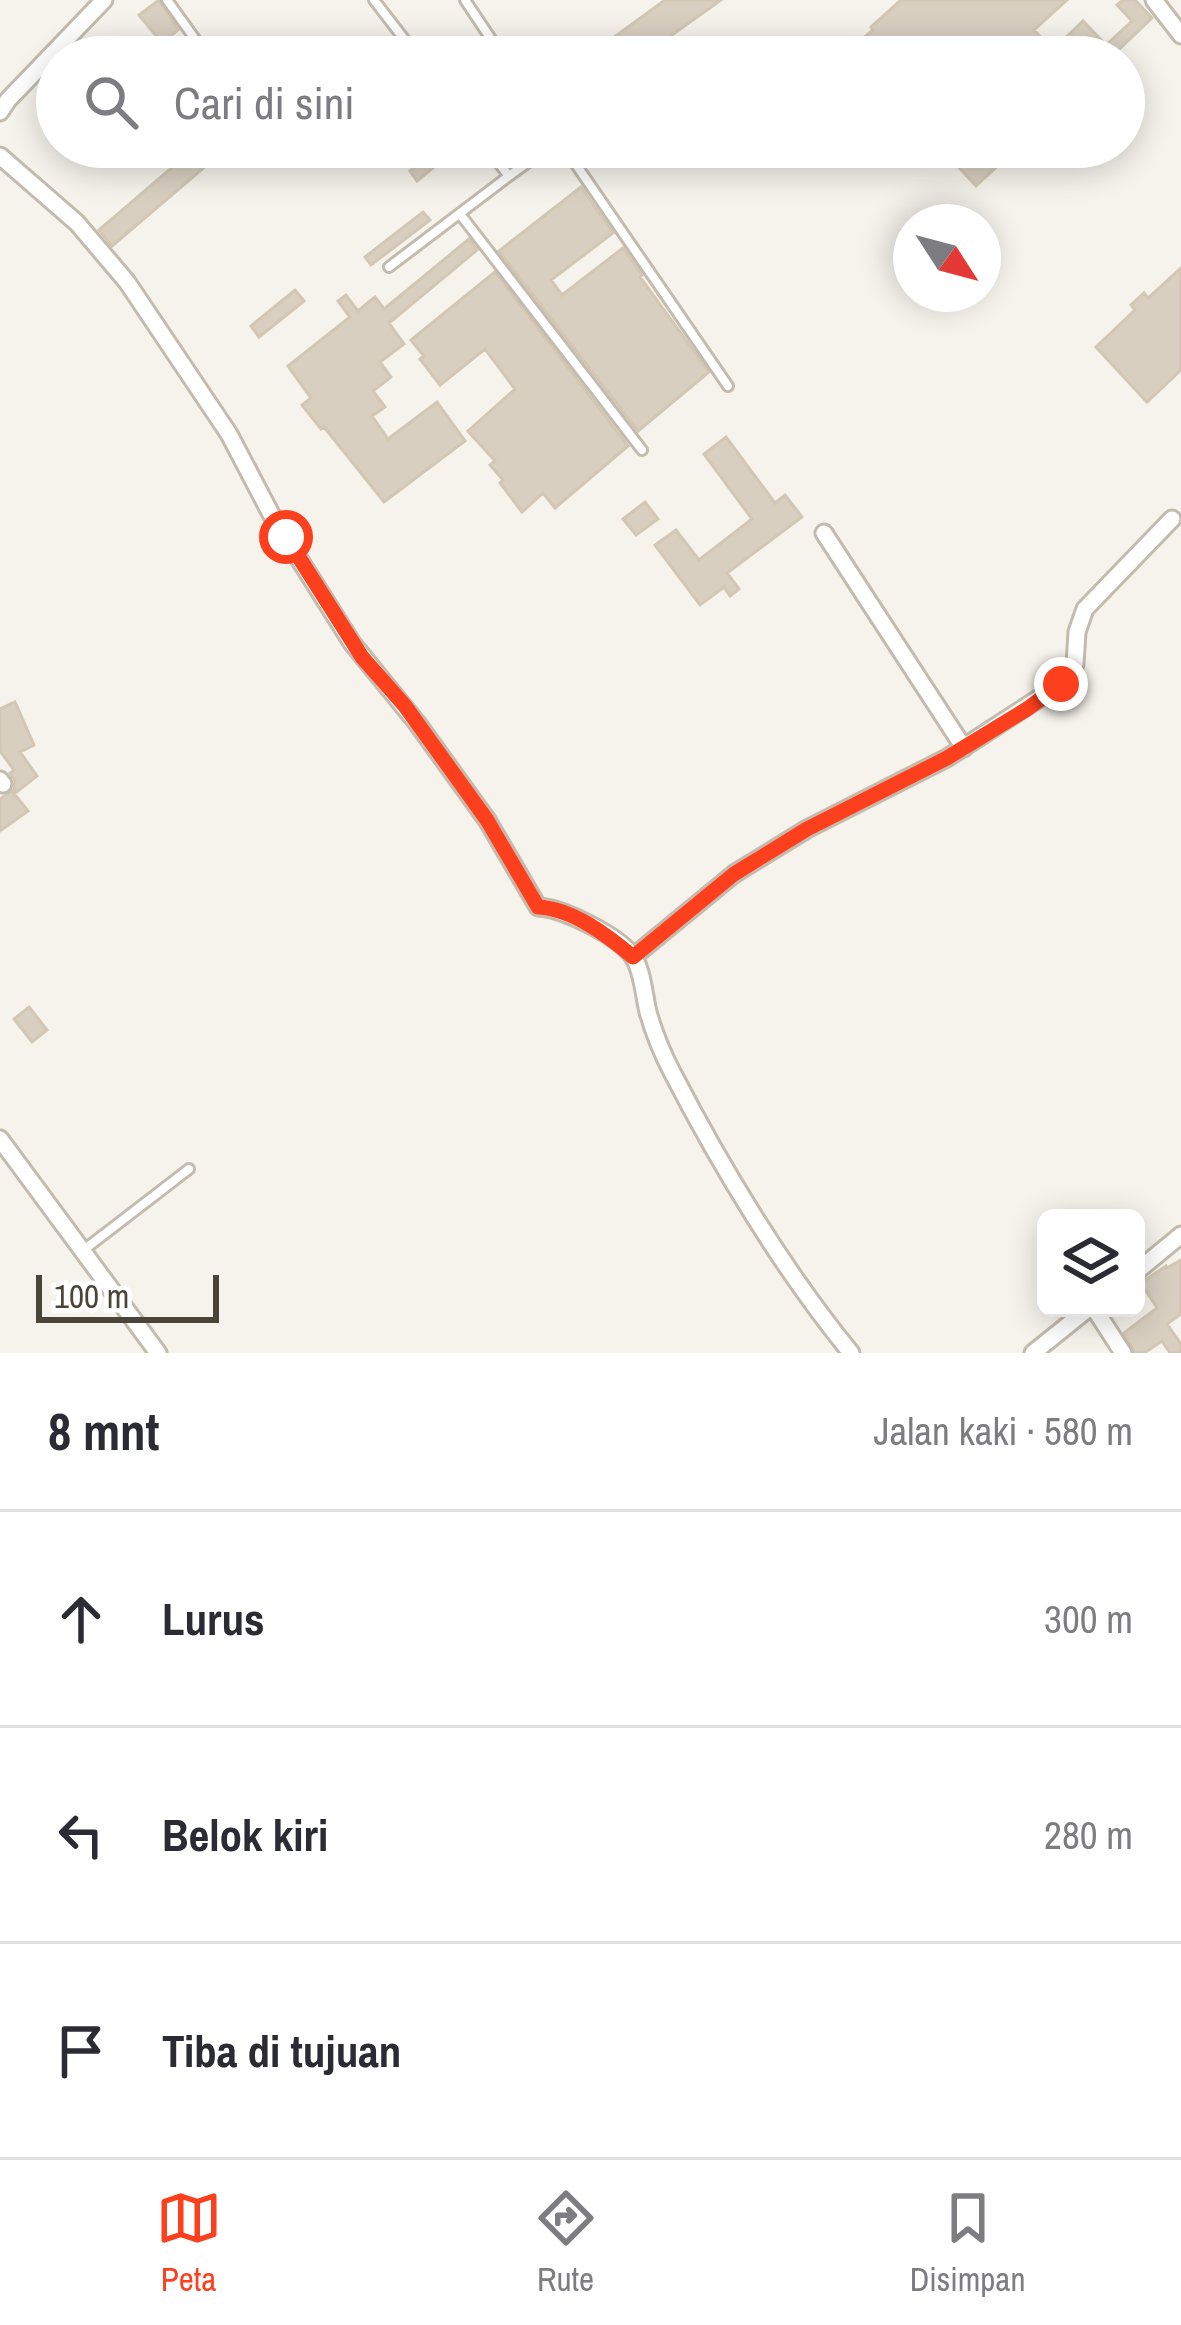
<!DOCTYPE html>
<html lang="id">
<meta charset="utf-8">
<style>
:root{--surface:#fff;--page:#f7f7f7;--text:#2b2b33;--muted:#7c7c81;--line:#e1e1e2;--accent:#fc3f1d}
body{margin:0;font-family:"Archivo Narrow",sans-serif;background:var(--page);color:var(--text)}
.controls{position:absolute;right:36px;bottom:36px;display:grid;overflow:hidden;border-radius:18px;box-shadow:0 6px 30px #0003}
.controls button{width:108px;height:108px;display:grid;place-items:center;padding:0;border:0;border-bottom:3px solid var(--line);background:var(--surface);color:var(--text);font:60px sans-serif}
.compass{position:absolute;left:893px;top:204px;width:108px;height:108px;border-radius:50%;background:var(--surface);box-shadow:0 6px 30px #0003;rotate:126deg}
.scale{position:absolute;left:36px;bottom:30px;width:183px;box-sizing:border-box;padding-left:12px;border:6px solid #4b4439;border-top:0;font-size:33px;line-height:42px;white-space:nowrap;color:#4b4439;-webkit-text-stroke:9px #fff;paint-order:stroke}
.stop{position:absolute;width:36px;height:36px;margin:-27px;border:9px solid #fc3f1d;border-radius:50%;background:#fff}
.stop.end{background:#fc3f1d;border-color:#fff;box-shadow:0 3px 12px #0008}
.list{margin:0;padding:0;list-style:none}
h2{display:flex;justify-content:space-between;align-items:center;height:156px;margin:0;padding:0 48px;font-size:51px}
h2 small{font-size:39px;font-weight:400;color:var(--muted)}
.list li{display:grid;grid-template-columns:78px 1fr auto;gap:36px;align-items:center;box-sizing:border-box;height:216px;padding:0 48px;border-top:3px solid var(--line)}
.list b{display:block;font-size:45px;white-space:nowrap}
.list em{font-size:39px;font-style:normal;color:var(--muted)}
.icon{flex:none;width:66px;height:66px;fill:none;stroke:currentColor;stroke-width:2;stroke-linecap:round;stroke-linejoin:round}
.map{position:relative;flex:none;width:1181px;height:1353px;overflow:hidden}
.search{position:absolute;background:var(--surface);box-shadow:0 6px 30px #0003;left:36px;right:36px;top:36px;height:132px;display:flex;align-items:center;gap:30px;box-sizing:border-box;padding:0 42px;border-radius:66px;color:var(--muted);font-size:45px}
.sheet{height:804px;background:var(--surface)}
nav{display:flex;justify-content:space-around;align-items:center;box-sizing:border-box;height:168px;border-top:3px solid var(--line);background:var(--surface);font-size:33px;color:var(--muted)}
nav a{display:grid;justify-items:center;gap:6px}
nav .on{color:var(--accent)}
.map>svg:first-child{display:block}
</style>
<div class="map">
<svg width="1181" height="1353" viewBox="0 0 1181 1353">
<rect width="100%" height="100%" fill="#f6f3ec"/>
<path fill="#d8cfc1" stroke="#d3c7b4" stroke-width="3" d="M159 0 178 30 162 43 139 15Z
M665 0H721L641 57H587Z
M901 0H1067L1034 30 1053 50 1083 21 1106 45 1132 21 1117 5 1123 0H1135L1152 18 1111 57H1037L1023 41 1006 57H875L861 40 873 30 871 27Z
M196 147H228L112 246 99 230Z
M438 147H458L417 181 410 171Z
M940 147H1018L976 186Z
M581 187 613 233 551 280 562 295 623 248 642 275 640 277 709 372 638 431 499 251Z
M423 212 430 220 371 265 365 257Z
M469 239 477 250 389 323 404 344 380 362 391 377 373 391 385 407 372 416 388 439 437 402 465 441 384 502 324 427 321 429 302 405 311 398 288 366 350 317 338 301 346 295 358 311 375 297 384 309Z
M1181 268V370L1147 402 1096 347 1135 310 1131 305 1144 293 1148 298Z
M495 272 628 446 555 508 543 493 522 512 500 483 503 480 490 465 495 461 468 431 515 389 485 349 440 385 420 359 424 356 411 340Z
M295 290 304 301 259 337 251 326Z
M726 437 775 503 785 495 802 517 727 573 739 589 730 596 724 587 700 605 655 545 676 530 699 560 752 519 704 454Z
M645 502 658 519 636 535 623 519Z
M15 702 34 745 20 752 37 776 14 794 15 781 10 773 14 770 0 751V709Z
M12 791 28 811 0 831V799Z
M29 1007 47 1030 32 1042 14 1019Z
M1181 1260V1314L1167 1324 1181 1344V1353H1170L1162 1341 1144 1353H1135L1124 1333 1157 1308 1141 1283 1166 1266 1167 1268Z"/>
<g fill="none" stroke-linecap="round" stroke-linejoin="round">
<g stroke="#c2bbae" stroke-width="14">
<path id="service" d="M167 0 208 57
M374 0 418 57
M465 0 503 57
M564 147 728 386
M509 176 549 147
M460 214 642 450
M389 267 509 176 486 147
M85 1249 189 1169"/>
</g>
<g stroke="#c2bbae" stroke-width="21">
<path id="minor" d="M1154 0 1181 35
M0 112 8 100 104 0
M0 156 77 223 127 282 229 434 272 516 352 643 417 723 487 820 538 907C563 908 621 937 634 958 643 973 644 996 648 1012 654 1033 662 1053 672 1072 721 1167 784 1271 851 1353
M824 533 964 748
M0 780 3 784
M633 957 734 874 807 829 947 758 1061 684 1075 664 1077 632 1085 609 1172 519
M0 1139 158 1353
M1136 1272 1181 1235
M1094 1308 1123 1353
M1033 1353 1089 1308"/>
</g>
<use href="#service" stroke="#fff" stroke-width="8"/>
<use href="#minor" stroke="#fff" stroke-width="15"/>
</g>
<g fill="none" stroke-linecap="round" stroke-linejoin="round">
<path stroke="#fc3f1d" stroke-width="15" d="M286 537 362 657 405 706 487 820 538 907C573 909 607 935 633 957L734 874 807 829 947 758 1027 709 1061 684"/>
</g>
</svg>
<div class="controls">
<button><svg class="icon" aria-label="layers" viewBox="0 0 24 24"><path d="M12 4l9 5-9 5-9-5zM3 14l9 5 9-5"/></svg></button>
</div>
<svg class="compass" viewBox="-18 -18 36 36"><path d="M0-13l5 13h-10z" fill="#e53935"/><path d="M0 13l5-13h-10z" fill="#7c7c81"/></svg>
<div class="scale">100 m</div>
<div class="stop" style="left:286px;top:537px"></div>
<div class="stop end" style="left:1061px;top:684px"></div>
<div class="search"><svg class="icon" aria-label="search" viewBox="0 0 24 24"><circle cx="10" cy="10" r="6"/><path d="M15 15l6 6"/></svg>Cari di sini</div>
</div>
<section class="sheet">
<h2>8 mnt<small>Jalan kaki · 580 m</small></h2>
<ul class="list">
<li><svg class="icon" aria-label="ahead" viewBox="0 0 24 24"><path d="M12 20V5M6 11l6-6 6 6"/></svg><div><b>Lurus</b></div><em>300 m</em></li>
<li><svg class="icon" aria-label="left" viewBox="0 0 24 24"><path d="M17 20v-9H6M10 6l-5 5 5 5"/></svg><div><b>Belok kiri</b></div><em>280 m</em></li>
<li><svg class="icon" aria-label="arrive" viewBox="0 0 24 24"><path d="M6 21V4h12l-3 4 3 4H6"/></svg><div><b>Tiba di tujuan</b></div></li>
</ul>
</section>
<nav>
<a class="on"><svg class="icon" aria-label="map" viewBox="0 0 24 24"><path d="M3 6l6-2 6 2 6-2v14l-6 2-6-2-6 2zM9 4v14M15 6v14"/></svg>Peta</a>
<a><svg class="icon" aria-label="directions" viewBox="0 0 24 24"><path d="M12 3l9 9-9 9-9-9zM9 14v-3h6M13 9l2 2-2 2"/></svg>Rute</a>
<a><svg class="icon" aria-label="saved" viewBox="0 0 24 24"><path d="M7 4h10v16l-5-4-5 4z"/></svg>Disimpan</a>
</nav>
